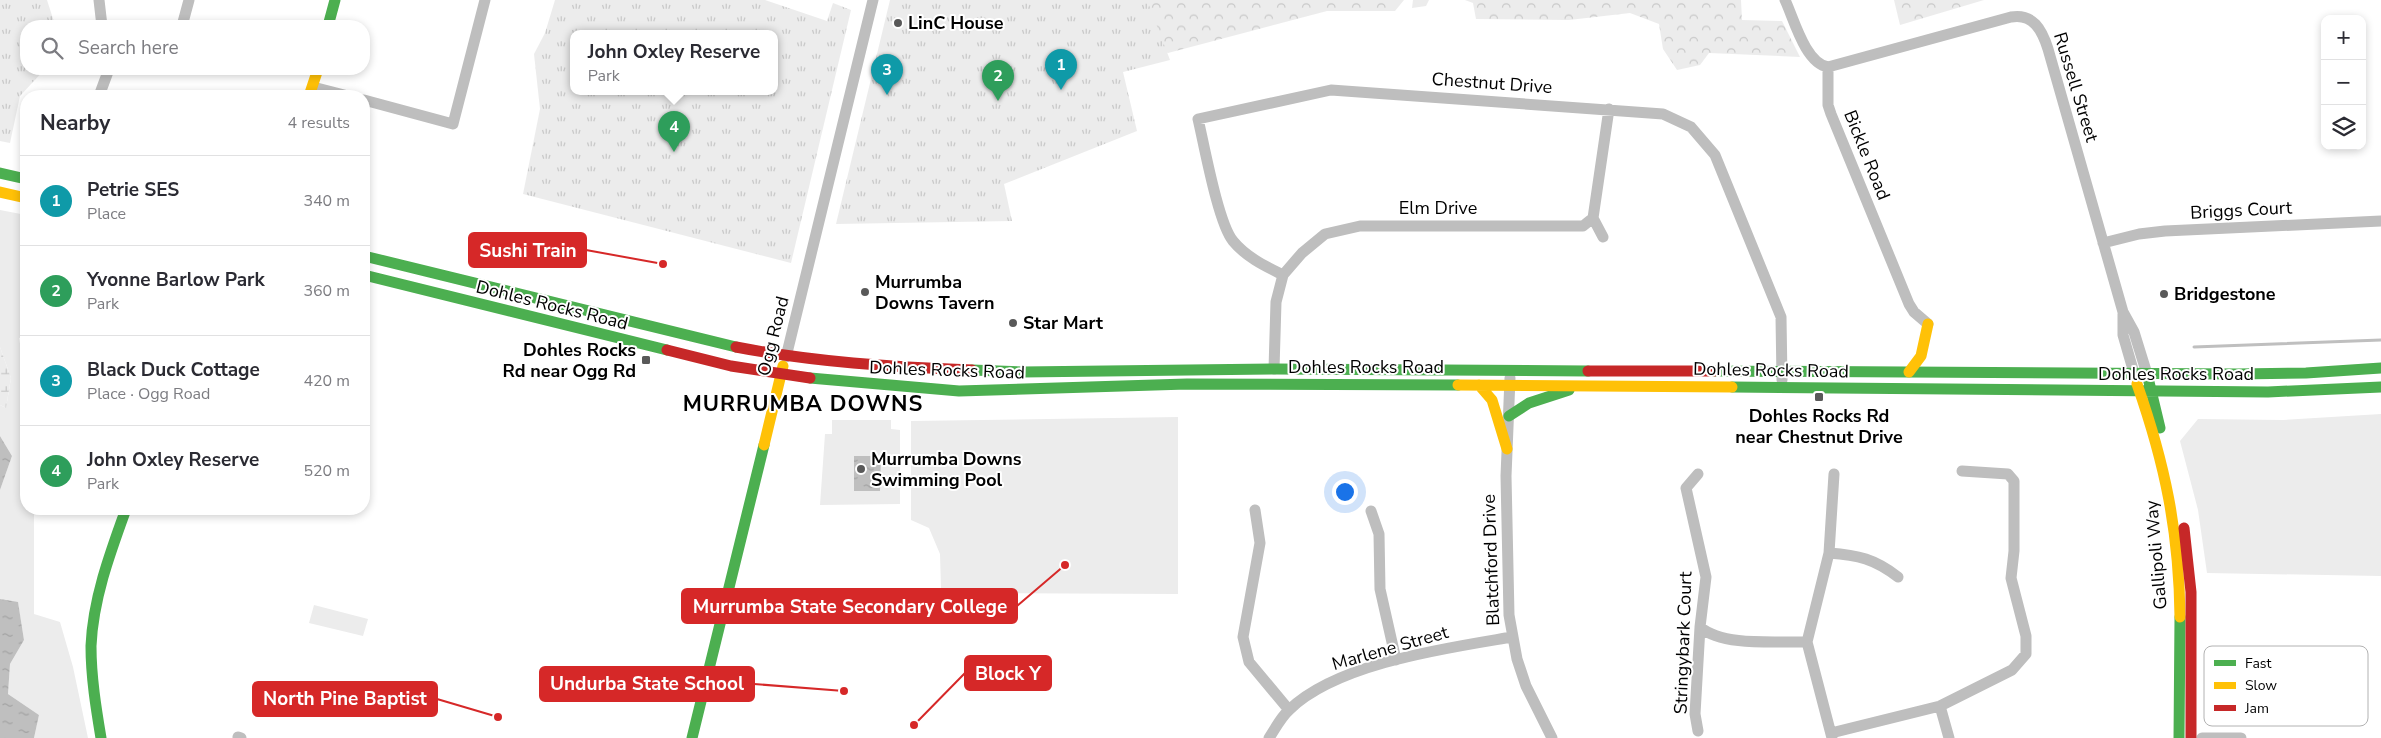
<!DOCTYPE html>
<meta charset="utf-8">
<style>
:root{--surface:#fff;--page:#f2f2f3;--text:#2b2b33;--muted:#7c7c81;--line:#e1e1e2;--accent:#595959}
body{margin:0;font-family:"Nunito Sans",sans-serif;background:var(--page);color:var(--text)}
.controls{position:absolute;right:15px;top:15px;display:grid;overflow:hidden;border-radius:10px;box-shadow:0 2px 8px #0003}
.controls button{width:45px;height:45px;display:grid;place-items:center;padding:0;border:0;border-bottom:1px solid var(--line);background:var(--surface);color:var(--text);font:25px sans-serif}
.you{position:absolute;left:1344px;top:491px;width:18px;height:18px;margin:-12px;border:4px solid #fff;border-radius:50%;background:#1a73e8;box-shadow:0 0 0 8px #1a73e833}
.badge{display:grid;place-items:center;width:32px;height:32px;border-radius:50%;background:var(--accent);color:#fff;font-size:16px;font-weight:700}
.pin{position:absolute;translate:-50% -41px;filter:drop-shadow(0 1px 2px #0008)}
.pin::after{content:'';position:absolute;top:26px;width:18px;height:15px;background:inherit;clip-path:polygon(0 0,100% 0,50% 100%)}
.popup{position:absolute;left:570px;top:30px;width:208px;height:65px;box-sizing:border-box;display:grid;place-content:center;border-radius:10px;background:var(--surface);filter:drop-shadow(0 1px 4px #0005);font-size:16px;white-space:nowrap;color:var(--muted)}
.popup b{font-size:19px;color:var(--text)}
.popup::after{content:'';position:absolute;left:50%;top:100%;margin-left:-10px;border:10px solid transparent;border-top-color:var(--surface)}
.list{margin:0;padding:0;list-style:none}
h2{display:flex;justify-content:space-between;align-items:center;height:65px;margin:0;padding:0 20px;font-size:21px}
h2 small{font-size:16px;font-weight:400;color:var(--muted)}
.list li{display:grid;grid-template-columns:32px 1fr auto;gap:15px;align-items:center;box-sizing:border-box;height:90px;padding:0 20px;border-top:1px solid var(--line)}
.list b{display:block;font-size:19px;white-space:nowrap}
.list p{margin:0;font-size:16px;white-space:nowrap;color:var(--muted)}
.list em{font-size:16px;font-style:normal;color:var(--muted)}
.icon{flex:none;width:28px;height:28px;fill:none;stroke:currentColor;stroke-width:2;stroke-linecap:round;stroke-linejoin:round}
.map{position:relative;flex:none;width:2381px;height:738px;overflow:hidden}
.search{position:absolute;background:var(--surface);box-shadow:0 2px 8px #0003;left:20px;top:20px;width:350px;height:55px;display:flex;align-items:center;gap:12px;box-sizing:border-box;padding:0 18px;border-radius:20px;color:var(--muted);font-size:19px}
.panel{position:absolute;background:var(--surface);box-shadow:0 2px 8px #0003;left:20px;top:90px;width:350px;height:425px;border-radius:20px}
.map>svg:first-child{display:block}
</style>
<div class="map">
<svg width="2381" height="738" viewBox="0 0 2381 738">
<defs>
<pattern id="forest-crowns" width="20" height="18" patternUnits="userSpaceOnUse" patternTransform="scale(1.25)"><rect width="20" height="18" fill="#ececec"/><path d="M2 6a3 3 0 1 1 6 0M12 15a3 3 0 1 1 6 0" fill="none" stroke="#c9c9c9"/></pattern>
<pattern id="wetland-marsh" width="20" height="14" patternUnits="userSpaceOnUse" patternTransform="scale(1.25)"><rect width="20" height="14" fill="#ececec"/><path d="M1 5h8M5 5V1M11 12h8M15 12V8" fill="none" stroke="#c9c9c9"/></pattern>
<pattern id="park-tufts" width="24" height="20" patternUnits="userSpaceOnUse" patternTransform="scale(1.25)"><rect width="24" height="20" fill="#ececec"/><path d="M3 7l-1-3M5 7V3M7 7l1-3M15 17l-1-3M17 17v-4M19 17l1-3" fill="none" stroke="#c9c9c9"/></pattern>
<pattern id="water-ripples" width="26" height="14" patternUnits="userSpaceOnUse" patternTransform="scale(1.25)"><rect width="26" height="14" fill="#bfbfbf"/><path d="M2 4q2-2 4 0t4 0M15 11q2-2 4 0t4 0" fill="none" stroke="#a2a2a2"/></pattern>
</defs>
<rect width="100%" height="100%" fill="#fff"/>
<path fill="#ececec" d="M0 210 26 215V336L19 338 26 378V509H34V614L60 622 73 667 88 738H34L39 715 8 694 10 664 24 640 18 603 0 599V490L12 456 0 436V405L6 408 11 378 0 347Z
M2381 414V576L2207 573 2198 510 2180 441 2198 419 2283 420Z
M1178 417V594L954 593 941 588 940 554 929 528 911 520V421Z
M832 420H891V429L900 430V504L820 505 825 434H832Z
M314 605 368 619 363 636 309 623Z"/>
<path fill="url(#forest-crowns)" d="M926 0H1404L1395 11H1327L1168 53 1102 24Z
M1413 0H1429L1426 6 1412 8Z
M1465 0H1741L1742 20 1782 21 1800 57 1709 53 1700 65 1677 70 1663 49 1659 24 1630 13 1569 20 1476 19 1473 3Z
M1894 0H1984L1900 25Z"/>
<path fill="url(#wetland-marsh)" d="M0 347 11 378 6 408 0 405Z"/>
<path fill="url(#park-tufts)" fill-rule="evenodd" d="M0 0H47L55 25 26 26V69H45L20 96 10 143 0 141Z
M555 0H765L827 21 833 3 851 10 791 263 523 194 540 109 534 54 545 33ZM774 33V91H574V33Z
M890 0H1147L1170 60 1123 72 1137 131 1004 184 1012 221 836 224Z"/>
<path fill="url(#water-ripples)" d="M0 436 12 456 0 490Z
M854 456H881L880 491H854Z
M0 599 18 602 24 640 10 664 8 694 39 715 34 738H0Z"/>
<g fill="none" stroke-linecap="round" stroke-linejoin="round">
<path stroke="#bfbfbf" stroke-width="3" d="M2194 347 2381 340"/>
<path stroke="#bebebe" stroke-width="11" d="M99 0 102 26
M1785 0C1794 19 1805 63 1828 67L2011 17C2033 13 2042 30 2048 49L2123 312 2134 332 2147 374
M182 26 189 0
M1828 67V105L1831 114 1909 304 1914 312 1928 324
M313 87 348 96
M99 96 109 69
M364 100 453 124 485 0
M1593 218 1603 237
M2103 243 2139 234 2165 231 2381 221
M1283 275C1265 266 1246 257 1233 241 1218 223 1204 144 1198 119L1331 90 1663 114 1691 127 1715 155 1781 317 1782 380
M2123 314V335L2134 373
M786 357 873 0
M1274 369 1276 302 1283 275 1302 253 1325 234 1360 226H1583L1593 218 1609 109
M1510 378 1506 476 1509 615 1517 659 1526 686 1552 738
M1698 474 1686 488 1706 577 1700 627 1695 714 1698 731
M1255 510 1260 543 1243 637 1249 662 1289 710
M1371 511 1379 534 1380 589 1396 660
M1829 553C1858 555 1875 559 1898 577
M1700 627C1723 647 1777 641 1807 642
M1940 706 1949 738
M1831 733 1940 706 2012 670 2026 654V636L2011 578 2014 551V481L2008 474 1962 471
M238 737 241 738
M1269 738C1275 729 1281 717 1289 710 1337 663 1447 648 1512 637
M1832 738 1807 642 1829 553 1834 474
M2202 738H2241"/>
<path stroke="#4caf50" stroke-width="11" d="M328 26 335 0
M0 173 26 179
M364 256 736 347
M364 275 667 350
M972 370 1022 372 1274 369 1588 371
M1714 371 2237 374 2306 373 2381 368
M810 378 959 391 1187 384 1458 385
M2149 382 2160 428
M1732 387 2268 392 2381 387
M1509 416 1529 403 1569 390
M101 738C96 708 91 677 91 646 93 599 110 553 126 509
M692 738 764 445
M2179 738 2180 617"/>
<path stroke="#ffc107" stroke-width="11" d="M309 96 318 69
M0 192 26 198
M1909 372 1921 356 1928 324
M2137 384C2165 464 2179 531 2180 617
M1458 385 1732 387
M1479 385 1492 400 1507 449
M764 445 783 366"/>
<path stroke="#c62828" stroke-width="11" d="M736 347C814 362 892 367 972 370
M667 350 731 366 810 378
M1588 371H1714
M2184 528 2191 592V738"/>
</g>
<g fill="#595959" stroke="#fff" stroke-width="2">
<circle cx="898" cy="23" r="5"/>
<circle cx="865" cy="292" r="5"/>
<circle cx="2164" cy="294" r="5"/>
<circle cx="1013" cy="323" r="5"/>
<rect x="641" y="355" width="10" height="10" rx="2.5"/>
<rect x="1814" y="392" width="10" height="10" rx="2.5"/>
<circle cx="861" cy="469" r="5"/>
</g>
<g text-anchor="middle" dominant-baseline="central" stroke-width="4" stroke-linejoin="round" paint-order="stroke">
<g font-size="18" font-weight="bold" fill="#000" stroke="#fff" text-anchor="start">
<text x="908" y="23">LinC House</text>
<text x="875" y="282">Murrumba<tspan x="875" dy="21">Downs Tavern</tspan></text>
<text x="2174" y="294">Bridgestone</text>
<text x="1023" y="323">Star Mart</text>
<text x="636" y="350" text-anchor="end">Dohles Rocks<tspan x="636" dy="21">Rd near Ogg Rd</tspan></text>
<text x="1819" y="416" text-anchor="middle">Dohles Rocks Rd<tspan x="1819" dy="21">near Chestnut Drive</tspan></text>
<text x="871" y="459">Murrumba Downs<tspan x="871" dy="21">Swimming Pool</tspan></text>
</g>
<g font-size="18" fill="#000" stroke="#fff">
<text transform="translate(1492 83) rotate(4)">Chestnut Drive</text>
<text transform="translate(2076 87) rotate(73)">Russell Street</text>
<text transform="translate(1867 155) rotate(68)">Bickle Road</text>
<text x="1438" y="208">Elm Drive</text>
<text transform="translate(2241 210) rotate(-3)">Briggs Court</text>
<text transform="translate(552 305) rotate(14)">Dohles Rocks Road</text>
<text transform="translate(773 336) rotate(-76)">Ogg Road</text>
<text x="1366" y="367">Dohles Rocks Road</text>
<text transform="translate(947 370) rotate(2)">Dohles Rocks Road</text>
<text transform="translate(1771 370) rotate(1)">Dohles Rocks Road</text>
<text x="2176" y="374">Dohles Rocks Road</text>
<text transform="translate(2156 555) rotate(-95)">Gallipoli Way</text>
<text transform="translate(1491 560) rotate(-92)">Blatchford Drive</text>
<text transform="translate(1683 643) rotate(-88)">Stringybark Court</text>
<text transform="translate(1390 648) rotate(-16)">Marlene Street</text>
</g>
<g font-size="22" font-weight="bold" letter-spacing="1" fill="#000" stroke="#fff">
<text x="803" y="404">MURRUMBA DOWNS</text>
</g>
</g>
<rect x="2204" y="646" width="164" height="80" rx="8" fill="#fff" stroke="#b2b2b2" stroke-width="1"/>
<rect x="2214" y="660" width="22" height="6" fill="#4caf50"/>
<rect x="2214" y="682" width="22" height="7" fill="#ffc107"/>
<rect x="2214" y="705" width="22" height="6" fill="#c62828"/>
<g font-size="14" fill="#000">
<text x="2245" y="668">Fast</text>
<text x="2245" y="690">Slow</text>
<text x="2245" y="713">Jam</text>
</g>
<path fill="none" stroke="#d62828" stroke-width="2" d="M663 264L586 250M1065 565L1017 606M914 725L965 673M844 691L754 684M498 717L437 699"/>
<g fill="#d62828" stroke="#fff" stroke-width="2">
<circle cx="663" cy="264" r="5"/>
<circle cx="1065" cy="565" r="5"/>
<circle cx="914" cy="725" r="5"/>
<circle cx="844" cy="691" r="5"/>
<circle cx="498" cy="717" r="5"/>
</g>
<g fill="#d62828" stroke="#d62828" stroke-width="2">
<rect x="469" y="233" width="117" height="34" rx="5"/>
<rect x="682" y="589" width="335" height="34" rx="5"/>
<rect x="965" y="656" width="86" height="34" rx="5"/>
<rect x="540" y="667" width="214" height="34" rx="5"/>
<rect x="253" y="682" width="184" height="34" rx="5"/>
</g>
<g font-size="19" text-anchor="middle" font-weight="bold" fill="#fff">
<text x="528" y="257">Sushi Train</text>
<text x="850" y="613">Murrumba State Secondary College</text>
<text x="1008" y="680">Block Y</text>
<text x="647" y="690">Undurba State School</text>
<text x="345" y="705">North Pine Baptist</text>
</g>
</svg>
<div class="controls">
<button>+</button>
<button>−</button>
<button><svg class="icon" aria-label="layers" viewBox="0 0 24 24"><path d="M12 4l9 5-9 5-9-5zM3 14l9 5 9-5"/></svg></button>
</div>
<div class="you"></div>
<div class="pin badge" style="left:1061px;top:90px;background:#0f9aa8">1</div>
<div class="pin badge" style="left:998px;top:101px;background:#2e9e5b">2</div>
<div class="pin badge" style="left:887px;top:95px;background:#0f9aa8">3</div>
<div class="pin badge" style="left:674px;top:152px;background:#2e9e5b">4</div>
<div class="popup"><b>John Oxley Reserve</b>Park</div>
<div class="search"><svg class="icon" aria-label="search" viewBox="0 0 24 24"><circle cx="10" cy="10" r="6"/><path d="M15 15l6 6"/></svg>Search here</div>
<section class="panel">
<h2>Nearby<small>4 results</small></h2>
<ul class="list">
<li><span class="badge" style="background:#0f9aa8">1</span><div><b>Petrie SES</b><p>Place</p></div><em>340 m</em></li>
<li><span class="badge" style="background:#2e9e5b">2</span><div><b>Yvonne Barlow Park</b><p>Park</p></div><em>360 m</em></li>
<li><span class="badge" style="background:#0f9aa8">3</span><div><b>Black Duck Cottage</b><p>Place · Ogg Road</p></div><em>420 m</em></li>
<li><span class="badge" style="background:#2e9e5b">4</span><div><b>John Oxley Reserve</b><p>Park</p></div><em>520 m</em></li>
</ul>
</section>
</div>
